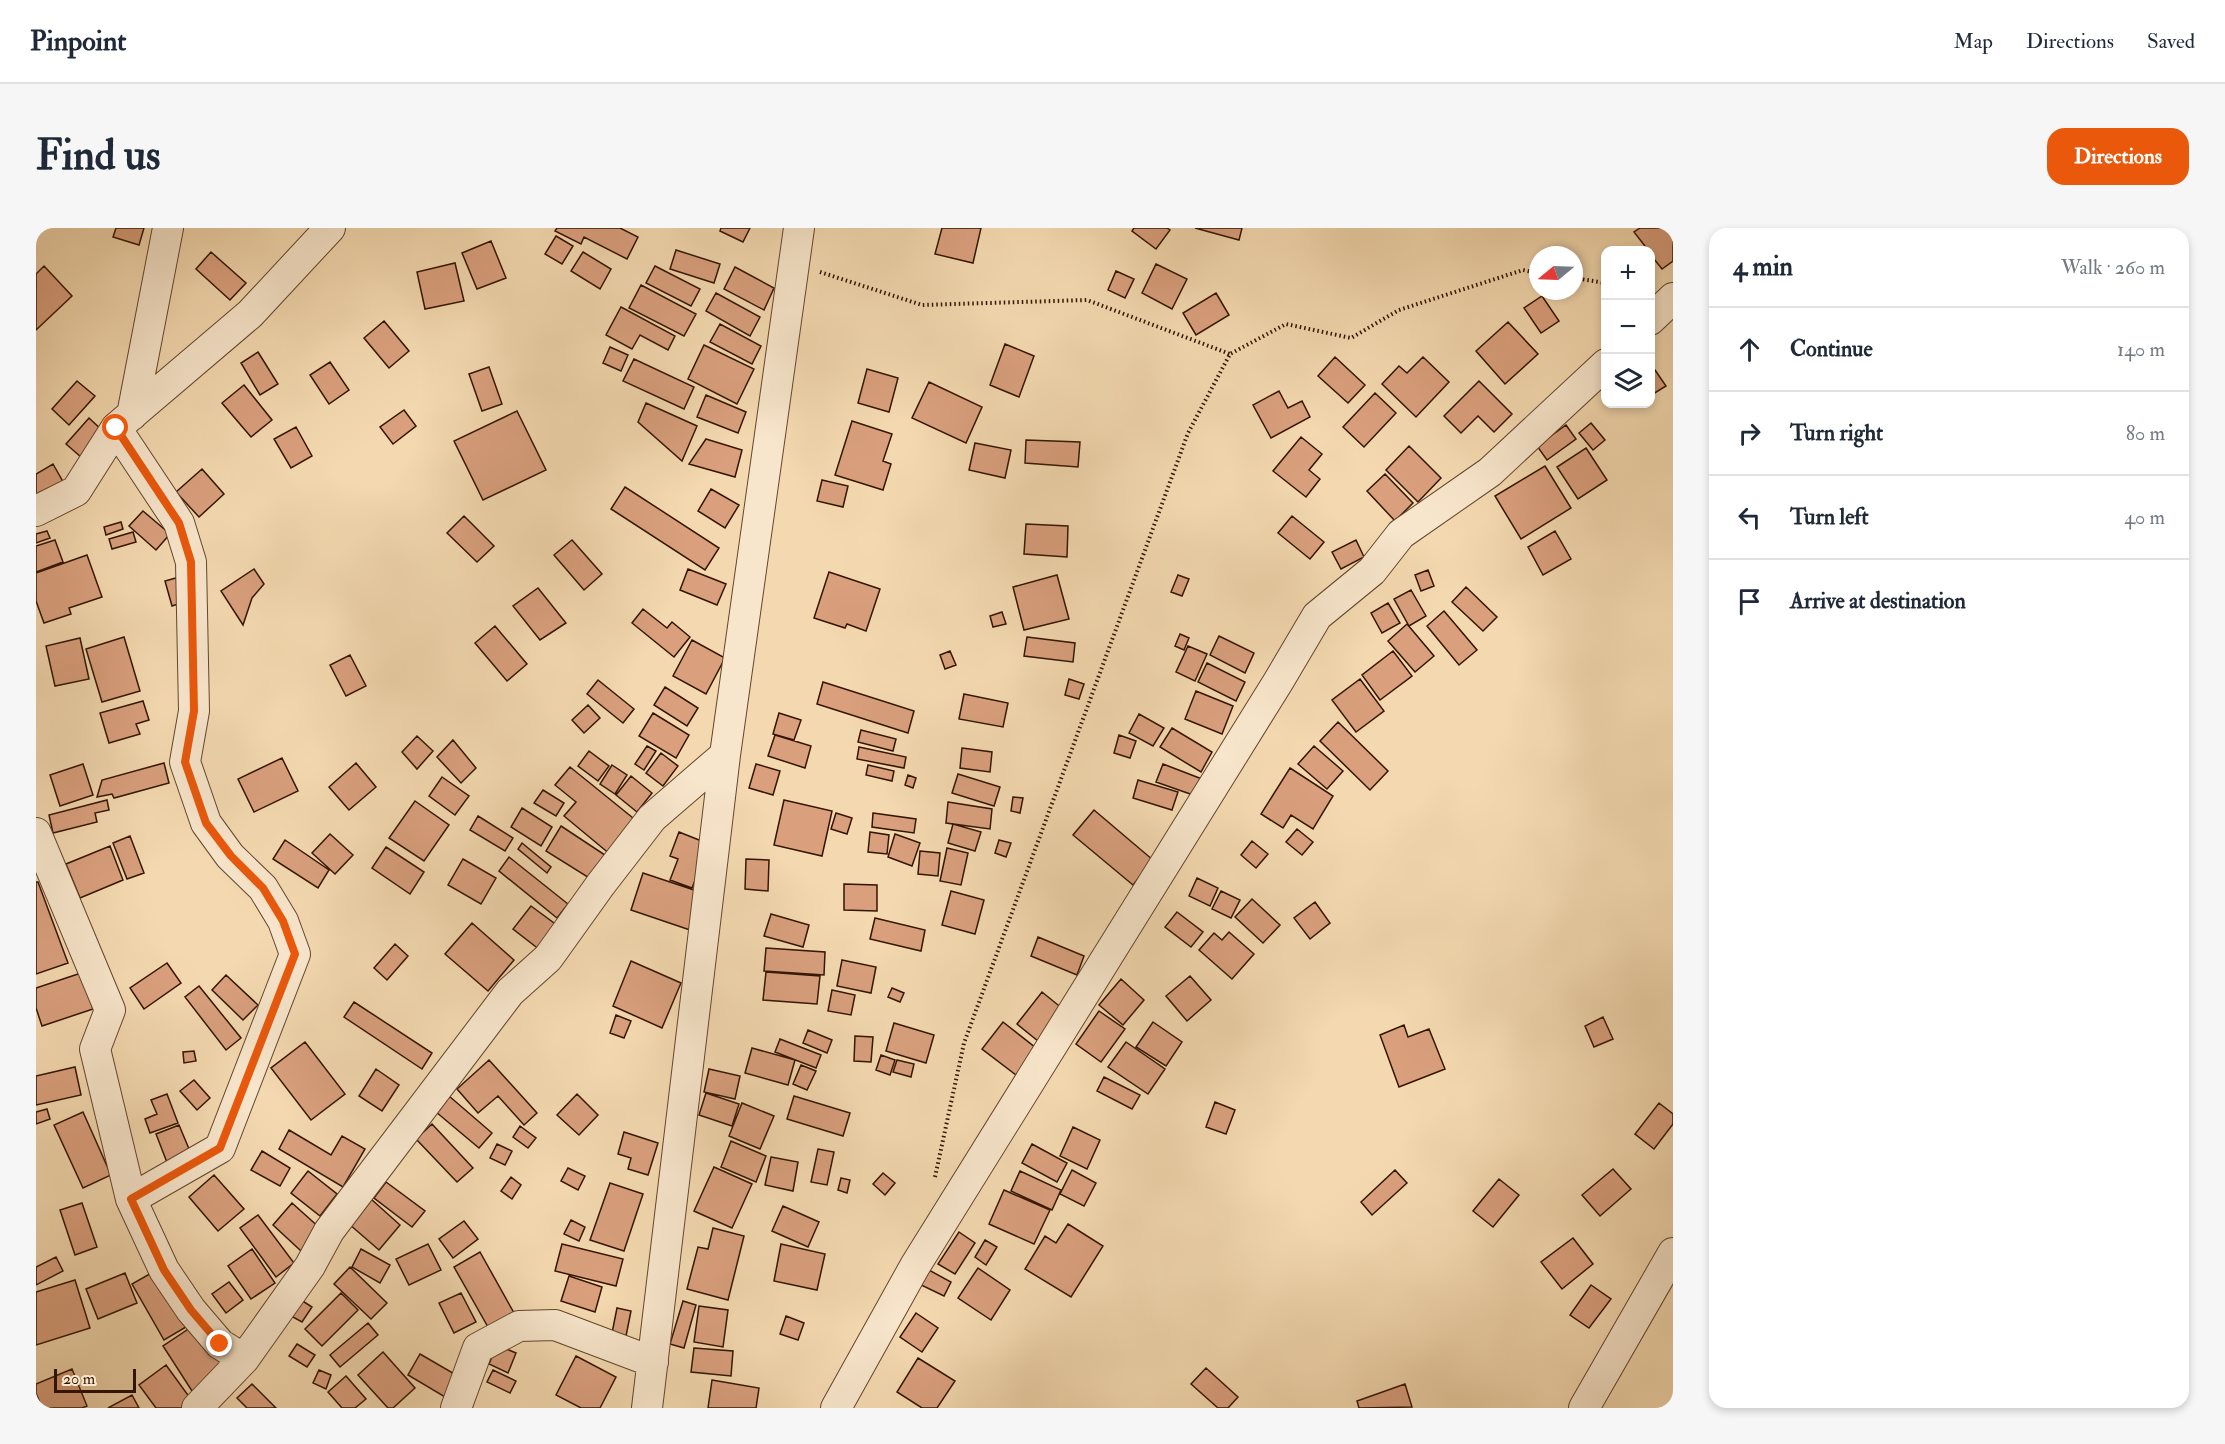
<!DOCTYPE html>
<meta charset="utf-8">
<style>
:root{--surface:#fff;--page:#f6f6f7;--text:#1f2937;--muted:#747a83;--line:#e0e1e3;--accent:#ea580c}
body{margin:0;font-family:"IM FELL Double Pica",serif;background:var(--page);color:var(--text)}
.controls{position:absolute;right:18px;top:18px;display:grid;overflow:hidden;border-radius:12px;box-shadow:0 3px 9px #0003}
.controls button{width:54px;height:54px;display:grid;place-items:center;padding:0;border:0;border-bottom:2px solid var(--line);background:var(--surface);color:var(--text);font:30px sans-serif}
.compass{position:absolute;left:1493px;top:18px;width:54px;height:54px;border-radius:50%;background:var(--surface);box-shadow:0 3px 9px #0003;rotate:251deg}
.scale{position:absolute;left:18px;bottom:15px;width:82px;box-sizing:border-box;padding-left:6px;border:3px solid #331500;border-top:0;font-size:16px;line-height:21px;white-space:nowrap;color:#331500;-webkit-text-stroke:4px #f8e6cc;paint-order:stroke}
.stop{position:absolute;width:18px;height:18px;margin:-14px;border:4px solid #ea580c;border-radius:50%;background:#fff}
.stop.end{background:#ea580c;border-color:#fff;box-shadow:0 2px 6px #0008}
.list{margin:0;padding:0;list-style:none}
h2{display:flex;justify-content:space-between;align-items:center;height:78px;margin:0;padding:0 24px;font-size:26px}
h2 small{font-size:20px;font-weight:400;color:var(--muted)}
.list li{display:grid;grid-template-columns:39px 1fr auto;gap:18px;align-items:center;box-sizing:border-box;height:84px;padding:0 24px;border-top:2px solid var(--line)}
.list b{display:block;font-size:22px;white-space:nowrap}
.list em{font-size:20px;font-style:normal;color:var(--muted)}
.icon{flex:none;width:33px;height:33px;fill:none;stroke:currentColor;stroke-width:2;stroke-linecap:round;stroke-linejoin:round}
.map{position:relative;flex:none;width:1637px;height:1180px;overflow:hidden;border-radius:18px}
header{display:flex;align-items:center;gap:36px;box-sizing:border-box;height:84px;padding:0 30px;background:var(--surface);border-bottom:2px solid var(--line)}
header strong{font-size:28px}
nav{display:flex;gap:33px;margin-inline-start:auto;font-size:21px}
.intro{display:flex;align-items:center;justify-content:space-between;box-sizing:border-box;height:144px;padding:0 36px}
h1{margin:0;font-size:42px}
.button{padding:15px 27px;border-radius:18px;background:var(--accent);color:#fff;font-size:21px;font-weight:700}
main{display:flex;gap:36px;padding:0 36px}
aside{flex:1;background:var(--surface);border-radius:18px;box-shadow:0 3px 9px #0003}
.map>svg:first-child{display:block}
</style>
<header>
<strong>Pinpoint</strong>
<nav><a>Map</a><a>Directions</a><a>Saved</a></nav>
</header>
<div class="intro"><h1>Find us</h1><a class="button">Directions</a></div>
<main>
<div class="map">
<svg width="1637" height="1180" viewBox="0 0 1637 1180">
<rect width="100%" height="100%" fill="#f4d9b0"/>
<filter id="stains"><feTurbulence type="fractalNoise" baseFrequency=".00333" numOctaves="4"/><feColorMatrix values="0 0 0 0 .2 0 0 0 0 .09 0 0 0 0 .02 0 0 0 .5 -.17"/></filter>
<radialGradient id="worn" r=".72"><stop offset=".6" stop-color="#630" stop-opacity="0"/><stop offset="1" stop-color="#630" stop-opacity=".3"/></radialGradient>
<path fill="#daa07e" stroke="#331500" stroke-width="1.5" d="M80 0H108L103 17 77 9Z
M521 0H584L602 9 591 31 548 9 545 16 519 3Z
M685 0H714L707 14 684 3Z
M906 0H945L937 35 899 26Z
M1098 0H1131L1134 2 1120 21 1096 3Z
M1159 0H1206L1203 12Z
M1604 0H1637V33L1626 41 1614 26V22H1612L1598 4Z
M520 8 537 18 526 36 509 26Z
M455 13 470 50 441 61 426 25Z
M640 22 684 36 678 55 634 41Z
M175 24 210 55 194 72 160 41Z
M547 24 575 41 564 61 535 43Z
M419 35 428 73 389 81 381 44Z
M1120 36 1151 51 1136 81 1106 65Z
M8 38 36 68 0 102V46Z
M619 38 664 61 655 78 610 55Z
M699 39 738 60 728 82 688 61Z
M1080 43 1098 51 1089 70 1072 62Z
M605 57 660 86 648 108 593 80Z
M680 65 724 89 714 108 670 83Z
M1180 65 1193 87 1160 107 1147 85Z
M1506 68 1523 93 1505 105 1488 80Z
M585 79 639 108 632 122 604 107 596 121 570 107Z
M348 93 373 123 353 140 328 110Z
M1472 94 1502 126 1469 156 1440 123Z
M684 96 725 118 716 136 674 114Z
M969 116 998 128 983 169 954 157Z
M668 117 718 141 701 176 652 151Z
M574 119 592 127 585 143 567 135Z
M222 124 242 156 224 167 205 135Z
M1299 129 1329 157 1312 175 1282 148Z
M1387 129 1413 154 1380 189 1346 156 1363 138 1371 145Z
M598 131 658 159 648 181 587 153Z
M294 134 313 162 293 176 274 147Z
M453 139 466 176 446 183 433 146Z
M831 141 862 150 853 184 822 175Z
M1619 142 1630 158 1614 168V145Z
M41 153 59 168 33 197 16 181Z
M1443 153 1476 186 1458 204 1442 188 1425 205 1408 188Z
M893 154 946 179 930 215 876 190Z
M208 157 236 192 215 209 186 175Z
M1243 163 1252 180 1266 173 1274 189 1235 210 1217 177Z
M1339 165 1360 185 1328 219 1307 199Z
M670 167 710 184 702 205 661 189Z
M610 175 661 198 646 233 602 194Z
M368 182 380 198 357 216 344 199Z
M481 183 510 242 447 272 418 213Z
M53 190 68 204 45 229 30 216Z
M816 193 856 206 847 233 855 236 847 262 799 247Z
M1555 195 1569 212 1557 222 1543 205Z
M1530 197 1540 211 1511 232 1501 218Z
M260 199 276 228 255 240 238 211Z
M1265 209 1286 226 1273 242 1284 251 1270 269 1237 243Z
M670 211 706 222 699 249 653 236Z
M990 212 1044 214 1042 239 989 235Z
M939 215 975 222 969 250 933 242Z
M1373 218 1405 250 1382 274 1350 242Z
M1550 220 1571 252 1542 271 1521 239Z
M17 236 30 259 0 277V246Z
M1509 238 1535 280 1485 311 1459 268Z
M166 241 188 266 163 289 140 264Z
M1349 246 1377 275 1359 293 1331 263Z
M786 252 812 258 807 279 781 273Z
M589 259 683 320 669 342 575 281Z
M675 261 703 277 689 300 662 283Z
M107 283 134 306 120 322 93 298Z
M428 288 458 318 441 334 411 305Z
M1256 288 1288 314 1274 331 1242 305Z
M85 294 87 301 70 307 68 299Z
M990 296 1032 298 1031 329 988 326Z
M11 303 14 310 0 315V306Z
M1519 303 1535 331 1507 347 1492 319Z
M97 304 100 314 76 321 73 311Z
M19 312 27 334 0 344V318Z
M536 312 566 346 548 362 518 327Z
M1320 312 1328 329 1305 341 1296 324Z
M51 327 66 369 33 380 35 386 8 395 0 373V345Z
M218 341 228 356 216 370 207 397 185 363Z
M652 341 690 356 681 377 644 362Z
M1392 342 1398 358 1385 363 1379 347Z
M793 344 844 361 830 403 811 396 809 400 778 390Z
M1021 347 1033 391 988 402 977 359Z
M1142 347 1153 351 1146 368 1135 364Z
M147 348 154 372 136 378 129 353Z
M1430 359 1461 389 1447 403 1416 374Z
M502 360 530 395 504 412 477 378Z
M1375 362 1390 388 1373 398 1358 371Z
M1352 375 1364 395 1346 405 1335 385Z
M607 381 631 400 636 394 654 409 638 429 596 395Z
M1408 383 1441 422 1423 437 1391 398Z
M966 384 970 396 957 399 954 388Z
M1371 396 1398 428 1379 444 1352 413Z
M459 398 491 436 471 453 439 415Z
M1144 406 1153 410 1148 422 1139 418Z
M1183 408 1218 425 1209 445 1174 427Z
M88 409 104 463 66 474 50 421Z
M991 409 1039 415 1037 434 988 428Z
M44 410 53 451 19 458 10 418Z
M656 412 689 430 670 466 637 448Z
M1152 418 1171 426 1159 453 1140 444Z
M914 423 920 437 909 441 904 427Z
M1357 423 1376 448 1344 472 1326 447Z
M314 427 330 458 310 468 294 437Z
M1171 435 1209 454 1200 473 1162 454Z
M1033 451 1048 456 1043 471 1029 467Z
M1324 451 1348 483 1320 504 1296 472Z
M562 452 598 481 587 495 551 466Z
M787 454 878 483 872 505 781 476Z
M629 459 662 480 651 498 618 477Z
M1160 463 1197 478 1186 506 1149 491Z
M928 466 972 475 967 499 923 491Z
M107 473 113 492 100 496 104 506 73 515 64 485Z
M552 477 564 490 548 505 536 492Z
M617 485 653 507 640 530 603 508Z
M743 485 765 492 758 512 737 506Z
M1103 486 1128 500 1117 518 1093 505Z
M1302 494 1352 543 1334 562 1284 513Z
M1136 500 1176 524 1165 544 1124 519Z
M825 502 860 511 857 523 822 514Z
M739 507 775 518 769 540 732 528Z
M1083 507 1100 513 1094 530 1078 525Z
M381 508 397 523 381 541 366 524Z
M417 512 440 540 425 555 401 529Z
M611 518 620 523 608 542 599 536Z
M1278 518 1307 543 1291 561 1262 536Z
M823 519 870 529 868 540 821 531Z
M926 520 956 524 954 544 924 540Z
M553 523 573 538 562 553 542 538Z
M625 525 642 538 627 558 610 545Z
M246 530 262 563 218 584 202 551Z
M128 535 133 555 78 570 76 566 61 569 66 552Z
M320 535 340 559 313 582 293 559Z
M47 536 57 567 24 578 14 547Z
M720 536 744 543 737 567 713 560Z
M1127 536 1166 551 1160 568 1120 554Z
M576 537 591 547 579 566 564 556Z
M832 537 858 543 856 553 830 547Z
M534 539 602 594 575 627 528 588 540 574 519 557Z
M1254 540 1297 568 1277 601 1255 587 1247 600 1225 586Z
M922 546 964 559 958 578 916 565Z
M872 547 880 550 877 560 869 557Z
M595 548 616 565 601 584 580 567Z
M406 549 433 568 419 587 393 568Z
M1102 552 1142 564 1136 582 1097 570Z
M507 562 528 575 520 588 498 575Z
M977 569 987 570 984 585 975 583Z
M71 572 73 582 59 585 61 594 17 605 13 587Z
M748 572 796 583 786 628 738 617Z
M379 573 413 597 388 633 353 610Z
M912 574 956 581 954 601 910 595Z
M486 580 516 599 505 618 475 599Z
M1058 582 1117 632 1097 657 1037 607Z
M800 585 816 590 811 606 795 601Z
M837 585 880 591 878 605 836 599Z
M442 588 477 610 469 623 434 602Z
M917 596 945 604 939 623 912 615Z
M525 598 572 629 558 653 510 623Z
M1261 601 1277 614 1266 627 1250 614Z
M643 604 673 616 656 660 634 652 642 631 634 628Z
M834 604 853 607 851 626 832 624Z
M294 606 317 627 299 646 276 625Z
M859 606 884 615 876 638 852 629Z
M94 608 108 645 91 651 77 615Z
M249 612 293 642 282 660 237 631Z
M963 612 975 615 970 629 959 625Z
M1216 613 1232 626 1220 640 1205 627Z
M486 615 515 639 511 645 482 621Z
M74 618 87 652 44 670 30 636Z
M350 619 388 644 374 666 336 640Z
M911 620 932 625 925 657 904 653Z
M884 623 904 625 902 648 882 646Z
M473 629 532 676 521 690 463 643Z
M427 631 460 650 445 676 412 657Z
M710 631 733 632 732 663 709 661Z
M607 645 670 666 657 703 595 682Z
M1161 650 1182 660 1174 678 1153 668Z
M0 654H2L32 735 0 746Z
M808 656 841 657V683L808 682Z
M915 663 948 672 939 706 906 697Z
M1185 663 1204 672 1195 690 1176 681Z
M1216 671 1244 697 1227 715 1199 689Z
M1279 674 1294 695 1274 711 1258 690Z
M495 678 522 698 504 722 477 701Z
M1141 684 1167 704 1155 719 1129 699Z
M735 686 773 697 767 719 728 708Z
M839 690 889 702 885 723 834 711Z
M436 695 478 732 452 763 409 726Z
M1193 704 1218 726 1196 751 1163 722 1178 705 1186 712Z
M1002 709 1048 728 1041 747 995 728Z
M359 716 372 728 351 752 338 740Z
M730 720 789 724 788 747 728 743Z
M806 732 840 739 835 765 801 758Z
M595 733 645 755 626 800 577 778Z
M131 735 145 755 108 781 94 760Z
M730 744 784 748 781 776 727 772Z
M45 745 57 781 6 798 0 780V760Z
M190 747 222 777 207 792 176 762Z
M1154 748 1175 772 1151 793 1130 768Z
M1085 751 1108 772 1087 797 1063 777Z
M163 758 205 810 190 822 149 769Z
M856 760 868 765 864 774 852 769Z
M796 762 819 767 815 787 792 783Z
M1006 764 1027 781 1002 813 981 796Z
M318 774 396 825 386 841 308 789Z
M1063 783 1089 801 1065 834 1040 816Z
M580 787 595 793 588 810 574 805Z
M1567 789 1577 811 1558 819 1549 798Z
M967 794 1000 820 980 847 946 821Z
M1117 794 1146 814 1130 838 1100 819Z
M858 795 898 807 890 835 850 823Z
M1368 797 1372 809 1393 801 1409 841 1363 859 1344 807Z
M772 802 796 812 791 825 767 815Z
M819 808 837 809 835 834 818 833Z
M744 811 785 827 780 840 739 824Z
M269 814 309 866 275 892 235 840Z
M1090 814 1129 841 1112 866 1072 839Z
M716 820 759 832 752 857 709 845Z
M158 823 160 833 148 835 147 824Z
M845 827 859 832 854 847 840 842Z
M453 832 501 885 488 897 462 868 442 885 421 861Z
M861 832 878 836 875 849 857 844Z
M765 837 780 843 771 862 757 856Z
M39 839 45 867 0 877V848Z
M340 841 363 857 346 883 323 868Z
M673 841 704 848 699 871 668 864Z
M1068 849 1104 867 1096 881 1061 863Z
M158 852 174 870 161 882 144 863Z
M670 865 703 876 696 898 663 887Z
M131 866 142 895 114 905 109 891 121 886 115 872Z
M541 866 562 887 543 907 521 887Z
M413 868 456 905 443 920 400 884Z
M758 868 814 885 807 908 751 891Z
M1179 874 1199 882 1190 906 1170 899Z
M706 875 738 888 724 921 693 908Z
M1623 875 1637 886V896L1618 921 1599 906Z
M11 881 14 891 0 896V884Z
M47 884 75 947 47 960 18 897Z
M396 896 437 940 421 954 380 911Z
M143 897 156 928 132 937 120 906Z
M484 898 500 910 492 920 477 909Z
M1037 899 1064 912 1051 941 1024 928Z
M253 902 295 927 306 908 329 921 307 959 243 921Z
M588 904 622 915 612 947 592 941 595 930 582 926Z
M695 913 730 928 720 954 685 939Z
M461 916 476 923 469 937 454 930Z
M996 916 1031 935 1021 954 986 935Z
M782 921 798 924 791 957 775 954Z
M226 923 254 940 244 958 215 942Z
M735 929 762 934 757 963 729 957Z
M678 939 716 956 696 1000 658 983Z
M532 940 549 948 542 962 525 953Z
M1577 941 1595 961 1564 988 1546 967Z
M1036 942 1060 955 1048 978 1024 966Z
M1359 942 1371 955 1336 987 1325 974Z
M272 943 301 966 284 988 255 965Z
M984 943 1025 962 1016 982 975 963Z
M847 945 859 955 849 967 837 956Z
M178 947 208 981 182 1003 153 969Z
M475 949 485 957 476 971 465 963Z
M805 950 814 952 811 965 802 962Z
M1463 951 1483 967 1457 999 1437 983Z
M350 954 389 983 376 999 338 970Z
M574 955 607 966 588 1023 554 1012Z
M968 962 1014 982 998 1016 953 996Z
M335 971 364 997 343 1022 313 996Z
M46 975 61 1019 39 1027 24 982Z
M256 975 285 1001 265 1023 237 997Z
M747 978 783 994 772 1019 736 1003Z
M222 987 258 1035 240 1049 204 1000Z
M535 992 549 999 543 1013 528 1006Z
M428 993 442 1011 417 1030 403 1011Z
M1032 996 1067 1018 1035 1069 989 1041 1009 1008 1020 1015Z
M677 1000 708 1008 692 1072 651 1061 662 1019 672 1021Z
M923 1004 939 1015 919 1046 902 1036Z
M1537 1010 1557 1036 1526 1061 1505 1034Z
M949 1012 961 1019 950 1037 939 1029Z
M392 1016 405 1042 373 1057 360 1031Z
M526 1016 587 1031 580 1058 519 1043Z
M745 1016 789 1026 781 1062 738 1053Z
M216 1021 239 1055 215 1071 192 1038Z
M325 1021 354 1037 344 1055 316 1039Z
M444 1024 478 1085 452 1099 418 1039Z
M20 1029 27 1043 0 1057V1039Z
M314 1039 351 1075 335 1091 298 1056Z
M942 1040 974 1062 955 1092 922 1070Z
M891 1041 915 1054 908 1068 883 1056Z
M117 1044 150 1099 128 1112 96 1056Z
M89 1045 101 1075 62 1091 50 1061Z
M533 1048 566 1059 559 1084 525 1073Z
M39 1052 54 1100 0 1117V1064Z
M193 1054 207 1072 190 1085 176 1066Z
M1555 1057 1575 1071 1553 1100 1534 1087Z
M305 1065 322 1082 286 1118 269 1101Z
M425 1065 440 1094 418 1105 403 1075Z
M265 1072 276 1079 266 1094 255 1088Z
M647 1073 660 1077 648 1120 634 1116Z
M663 1078 692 1082 687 1119 658 1114Z
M581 1080 595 1083 590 1108 576 1105Z
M880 1085 902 1100 886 1124 864 1109Z
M750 1088 768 1095 762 1112 744 1106Z
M332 1095 342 1107 304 1139 294 1127Z
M160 1096 189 1141 156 1163 127 1118Z
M261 1116 279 1127 271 1139 253 1128Z
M461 1117 480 1125 472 1145 453 1136Z
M658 1120 697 1123 695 1148 655 1144Z
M347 1124 379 1160 357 1180H352L322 1147Z
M384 1126 422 1148 409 1169 372 1147Z
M540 1128 580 1149 564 1180H545L520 1167Z
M882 1130 919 1153 901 1180H886L861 1164Z
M130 1137 157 1174 149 1180H120L103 1157Z
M1170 1140 1202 1169 1192 1180H1182L1155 1156Z
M36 1141 51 1178 46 1180H6L0 1165V1156Z
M283 1142 295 1147 290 1161 277 1155Z
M457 1142 480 1153 474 1165 451 1154Z
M310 1148 330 1171 319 1180H306L292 1164Z
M676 1152 723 1160 720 1180H672Z
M216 1156 240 1180H211L201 1170Z
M1369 1156 1376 1179 1323 1180 1321 1173Z
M96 1167 103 1180H72Z"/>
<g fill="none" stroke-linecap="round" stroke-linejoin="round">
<g stroke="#63462c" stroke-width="32">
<path id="minor" d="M1614 92 1637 70
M96 187 132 0
M80 200 143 295 155 334 158 483 149 534 170 595 194 628 227 660 247 693 259 726 184 920 95 971
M0 283 40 263 80 200 214 86 294 0
M0 605 74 782 59 821 95 971 128 1042 155 1082 184 1116 208 1131
M161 1180 208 1131 274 1038 293 1003 474 764 512 730 565 656 616 590 689 527
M420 1180 442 1120 483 1098 519 1097 617 1134
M611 1180 689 527 763 0
M800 1180 879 1038 1242 454 1281 388 1336 343 1365 306 1454 244 1570 136
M1548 1180 1637 1025"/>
</g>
<path stroke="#331500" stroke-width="4" stroke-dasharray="1.5 3" stroke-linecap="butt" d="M784 44 886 77 1051 72 1194 126
M1538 50 1570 55
M899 949 928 815 1152 205 1194 126 1250 96 1315 110 1363 82 1487 42 1502 45"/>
<use href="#minor" stroke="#f8e6cc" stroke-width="30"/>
</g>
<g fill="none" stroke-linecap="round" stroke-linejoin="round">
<path stroke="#ea580c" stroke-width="8" d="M80 200 143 295 155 334 158 483 149 534 170 595 195 628 227 660 247 693 259 726 184 920 95 971 128 1042 155 1082 184 1116"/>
</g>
<rect width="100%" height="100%" filter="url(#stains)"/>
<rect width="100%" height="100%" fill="url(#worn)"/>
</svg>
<div class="controls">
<button>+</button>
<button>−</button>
<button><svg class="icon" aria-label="layers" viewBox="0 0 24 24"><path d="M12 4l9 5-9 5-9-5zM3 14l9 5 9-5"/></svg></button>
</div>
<svg class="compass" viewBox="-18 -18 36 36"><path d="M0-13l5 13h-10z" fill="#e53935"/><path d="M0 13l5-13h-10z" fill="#747a83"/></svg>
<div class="scale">20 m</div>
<div class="stop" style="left:80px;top:200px"></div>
<div class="stop end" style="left:184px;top:1116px"></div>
</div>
<aside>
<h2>4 min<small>Walk · 260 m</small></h2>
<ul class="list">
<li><svg class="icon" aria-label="ahead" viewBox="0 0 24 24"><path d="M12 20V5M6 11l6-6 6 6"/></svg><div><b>Continue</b></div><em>140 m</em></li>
<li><svg class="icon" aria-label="right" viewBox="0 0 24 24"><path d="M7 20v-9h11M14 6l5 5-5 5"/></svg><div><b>Turn right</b></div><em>80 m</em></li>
<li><svg class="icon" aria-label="left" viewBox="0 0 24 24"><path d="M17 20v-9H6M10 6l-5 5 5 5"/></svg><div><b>Turn left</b></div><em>40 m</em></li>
<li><svg class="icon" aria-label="arrive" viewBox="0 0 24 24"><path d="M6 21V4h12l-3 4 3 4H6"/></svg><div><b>Arrive at destination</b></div></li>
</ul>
</aside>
</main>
